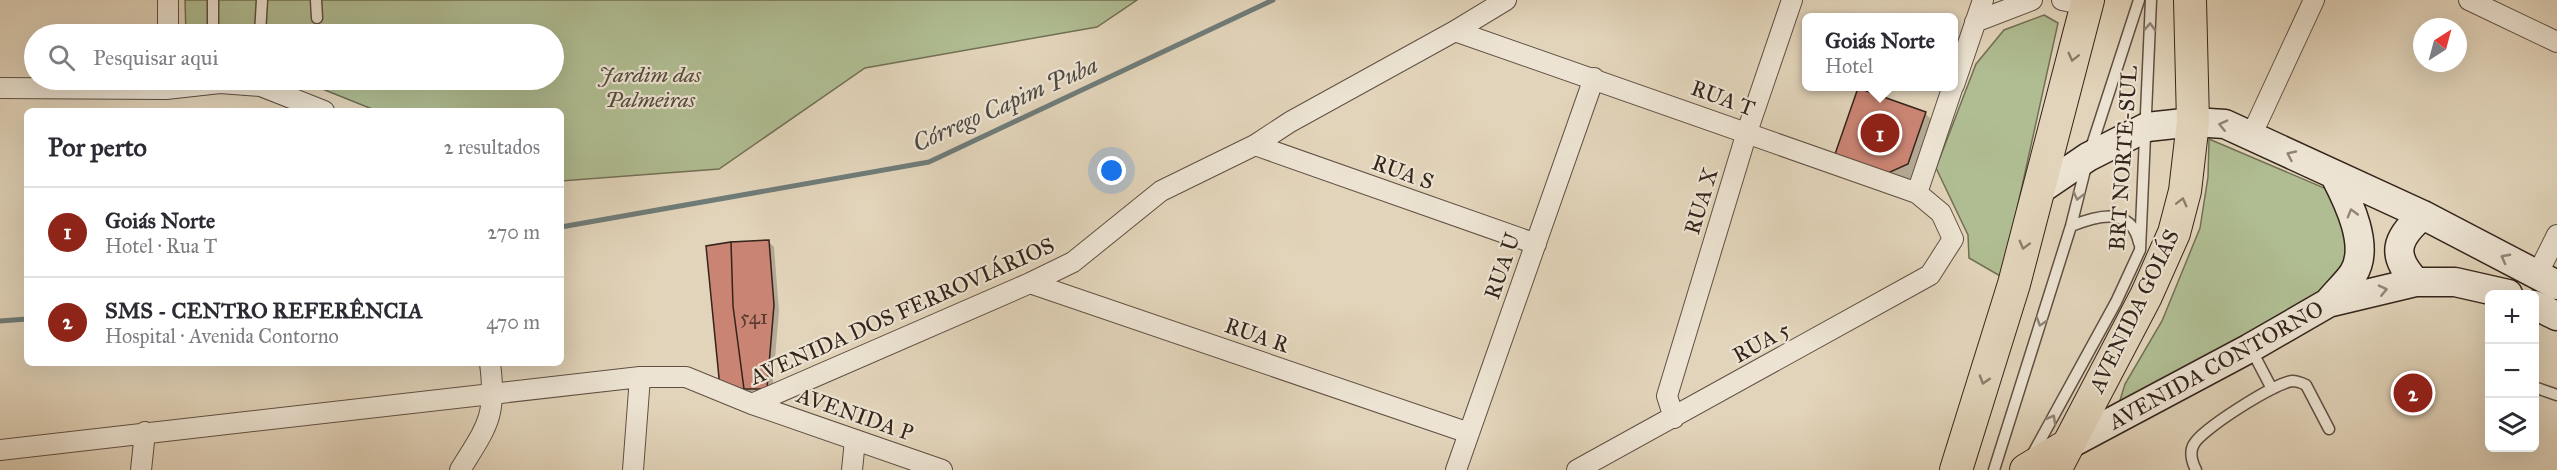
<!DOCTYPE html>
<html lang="pt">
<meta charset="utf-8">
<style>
:root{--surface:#fff;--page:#f2f2f3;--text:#2b2b33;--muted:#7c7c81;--line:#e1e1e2;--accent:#8f2418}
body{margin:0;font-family:"IM FELL Great Primer",serif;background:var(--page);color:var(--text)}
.controls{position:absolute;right:18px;bottom:18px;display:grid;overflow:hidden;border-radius:9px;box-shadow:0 6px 24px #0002}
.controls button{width:54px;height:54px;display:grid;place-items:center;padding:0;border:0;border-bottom:2px solid var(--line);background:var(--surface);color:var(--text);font:30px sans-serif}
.compass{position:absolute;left:2413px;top:18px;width:54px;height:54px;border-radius:50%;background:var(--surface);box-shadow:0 6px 24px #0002;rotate:36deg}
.you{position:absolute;left:1112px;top:171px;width:21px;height:21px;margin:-15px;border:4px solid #fff;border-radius:50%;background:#1a73e8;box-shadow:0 0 0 9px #1a73e833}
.badge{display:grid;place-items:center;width:39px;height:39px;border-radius:50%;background:var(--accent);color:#fff;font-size:20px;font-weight:700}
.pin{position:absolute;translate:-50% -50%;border:3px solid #fff;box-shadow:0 2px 6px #0006}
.popup{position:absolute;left:1802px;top:13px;width:156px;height:78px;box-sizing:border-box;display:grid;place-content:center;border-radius:9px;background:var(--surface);filter:drop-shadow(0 2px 4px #0005);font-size:20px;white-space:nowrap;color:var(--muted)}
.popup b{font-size:22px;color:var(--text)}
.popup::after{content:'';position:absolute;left:50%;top:100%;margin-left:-12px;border:12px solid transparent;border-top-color:var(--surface)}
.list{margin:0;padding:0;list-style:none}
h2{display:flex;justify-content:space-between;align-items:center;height:78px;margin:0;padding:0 24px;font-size:26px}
h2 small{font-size:20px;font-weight:400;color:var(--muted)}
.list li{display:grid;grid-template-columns:39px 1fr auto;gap:18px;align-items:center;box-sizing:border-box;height:90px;padding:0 24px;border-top:2px solid var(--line)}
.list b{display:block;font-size:22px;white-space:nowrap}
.list p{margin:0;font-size:20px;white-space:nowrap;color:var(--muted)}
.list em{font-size:20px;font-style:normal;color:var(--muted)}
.icon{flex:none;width:33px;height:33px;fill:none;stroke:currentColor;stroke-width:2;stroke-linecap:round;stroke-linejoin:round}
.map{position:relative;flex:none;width:2557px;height:470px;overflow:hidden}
.search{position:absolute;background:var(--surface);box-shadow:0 6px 24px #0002;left:24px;top:24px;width:540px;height:66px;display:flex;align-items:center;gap:15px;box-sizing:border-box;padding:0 21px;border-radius:33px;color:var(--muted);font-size:22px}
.panel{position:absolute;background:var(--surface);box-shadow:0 6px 24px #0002;left:24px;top:108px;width:540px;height:258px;border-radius:9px}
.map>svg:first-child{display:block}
</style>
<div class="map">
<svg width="2557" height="470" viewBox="0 0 2557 470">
<rect width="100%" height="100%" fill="#e2d4ba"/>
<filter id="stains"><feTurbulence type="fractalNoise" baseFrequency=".00333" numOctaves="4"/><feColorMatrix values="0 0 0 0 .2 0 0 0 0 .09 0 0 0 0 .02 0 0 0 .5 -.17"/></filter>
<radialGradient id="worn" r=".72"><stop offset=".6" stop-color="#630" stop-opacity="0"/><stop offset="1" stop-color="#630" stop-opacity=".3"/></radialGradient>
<path fill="#b0bd92" stroke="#727056" stroke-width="1.5" d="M185 0H1137L1097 27 865 68 719 169 561 181V111H377L300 80H554V34H186Z
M2044 15 2058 23 2002 277 1969 258 1968 235 1936 168 1976 64 2004 30Z
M2209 139 2329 190 2349 220 2346 276 2116 413 2125 384 2162 321 2200 228 2208 177Z"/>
<path fill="#0003" d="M1925 113 1936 124 1918 175 1900 183 1847 165Z
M768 241 774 247 779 311 772 394 728 393Z"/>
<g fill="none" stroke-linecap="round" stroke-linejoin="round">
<path stroke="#6f7c79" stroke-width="5" d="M561 227 929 162 1273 0
M0 321 27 319"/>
</g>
<path fill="#ca8473" stroke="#34241b" stroke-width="1.5" d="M1858 88 1926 112 1908 164 1888 173 1835 154Z
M769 240 774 305 767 389H744L733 306 731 242Z
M731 242 733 306 744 389 720 388 706 246Z"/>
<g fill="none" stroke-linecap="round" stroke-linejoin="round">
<g stroke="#605043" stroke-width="13">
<path id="lane" d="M213 0V31L216 34
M316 0 317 18
M260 34 262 0
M2090 151 2139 0
M2071 226C2096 216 2131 205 2139 243
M2251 349 2272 389
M2534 387 2557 395
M2031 457 2116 302 2140 250 2151 0
M1994 470 2071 226 2086 166
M2196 470C2192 462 2189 452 2194 444 2202 429 2275 383 2292 381 2297 381 2302 383 2306 385L2329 429"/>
</g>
<g stroke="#605043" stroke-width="22">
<path id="street" d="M2062 0 2086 5
M2469 0 2557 42
M1975 22 2032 0
M1455 31 1917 193 1941 213 1953 239 1930 275 1577 470
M168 34V0
M248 81 324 111
M1954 85 1983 0
M0 88 166 89 220 83 260 86
M2251 136 2314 0
M1255 145 1536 244
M1917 193 1953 86
M2537 275 2557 235
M1030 283 1469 433
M752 404 1030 283 1073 262 1161 191 1255 145 1290 122 1455 31 1506 0
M1674 418 1667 396 1747 132 1792 0
M0 450 640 377H686L752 404 942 470
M141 470 145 432
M460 470C487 426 497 417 490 363
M633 470 640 377
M852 470 855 440
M1456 470 1594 78"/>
</g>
<g stroke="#34241b" stroke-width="31">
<path id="secondary" d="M2038 191 2088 157 2147 127 2193 122 2225 124 2423 215 2557 285
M2416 282C2390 255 2396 238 2423 215
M2328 303C2336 293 2346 284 2353 274 2371 247 2348 201 2335 176
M2534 305 2557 316
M2068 445 2250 348 2328 303 2416 282H2455L2508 294"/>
</g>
<g stroke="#34241b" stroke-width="34">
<path id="primary" d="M1956 470 2014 284 2088 0
M2026 470 2068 445
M2055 470 2146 296 2174 233 2185 191 2193 122 2190 0"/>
</g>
<use href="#lane" stroke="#ece3d2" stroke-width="10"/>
<use href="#street" stroke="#ece3d2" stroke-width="20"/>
<use href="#secondary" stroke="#ece3d2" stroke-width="28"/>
<use href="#primary" stroke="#e2d4ba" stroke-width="32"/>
</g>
<defs><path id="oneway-chevron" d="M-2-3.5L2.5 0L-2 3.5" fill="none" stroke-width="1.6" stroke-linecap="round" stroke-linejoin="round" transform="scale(1.5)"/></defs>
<g stroke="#908476">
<use href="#oneway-chevron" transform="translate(2150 27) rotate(-88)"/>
<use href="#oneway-chevron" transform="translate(2223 125) rotate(-167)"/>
<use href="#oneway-chevron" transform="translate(2291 155) rotate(-155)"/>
<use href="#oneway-chevron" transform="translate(2078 196) rotate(104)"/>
<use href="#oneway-chevron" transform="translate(2352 213) rotate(-106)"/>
<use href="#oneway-chevron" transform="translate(2505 258) rotate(-152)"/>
<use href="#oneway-chevron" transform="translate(2383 290) rotate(-13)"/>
<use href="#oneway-chevron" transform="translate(2041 322) rotate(108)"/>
<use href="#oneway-chevron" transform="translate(2052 419) rotate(-61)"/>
</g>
<g stroke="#8b7c6a">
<use href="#oneway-chevron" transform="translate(2073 57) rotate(104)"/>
<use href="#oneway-chevron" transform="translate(2182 202) rotate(-76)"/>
<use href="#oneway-chevron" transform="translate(2024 245) rotate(105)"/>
<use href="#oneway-chevron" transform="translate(1984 380) rotate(107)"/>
</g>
<g text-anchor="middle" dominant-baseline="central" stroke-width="4.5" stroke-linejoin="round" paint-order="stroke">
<g font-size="20" fill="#5a3c31">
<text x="754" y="317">541</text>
</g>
<g font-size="22" font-style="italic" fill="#534a39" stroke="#ece3d2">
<text x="650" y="74">Jardim das<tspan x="650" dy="25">Palmeiras</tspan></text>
</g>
<g font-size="22" fill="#34241b" stroke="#ece3d2">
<text transform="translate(1723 98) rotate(20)">RUA T</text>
<text transform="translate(2123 158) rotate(-86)">BRT NORTE-SUL</text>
<text transform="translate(1403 172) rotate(20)">RUA S</text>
<text transform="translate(1701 201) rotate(-73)">RUA X</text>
<text transform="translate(1502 266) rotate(-71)">RUA U</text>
<text transform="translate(902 311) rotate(-24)">AVENIDA DOS FERROVIÁRIOS</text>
<text transform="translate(2134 311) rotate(-64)">AVENIDA GOIÁS</text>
<text transform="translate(1257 335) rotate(19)">RUA R</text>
<text transform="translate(1761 342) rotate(-29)">RUA 5</text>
<text transform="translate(2216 365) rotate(-29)">AVENIDA CONTORNO</text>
<text transform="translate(855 414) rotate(19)">AVENIDA P</text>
</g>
<g font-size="24" font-style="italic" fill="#4d4942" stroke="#ece3d2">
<text transform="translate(1005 104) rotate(-24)">Córrego Capim Puba</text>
</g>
</g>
<rect width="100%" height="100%" filter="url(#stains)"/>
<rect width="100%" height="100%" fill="url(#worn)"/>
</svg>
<div class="controls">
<button>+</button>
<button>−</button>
<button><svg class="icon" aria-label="layers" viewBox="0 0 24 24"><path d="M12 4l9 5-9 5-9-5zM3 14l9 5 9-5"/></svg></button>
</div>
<svg class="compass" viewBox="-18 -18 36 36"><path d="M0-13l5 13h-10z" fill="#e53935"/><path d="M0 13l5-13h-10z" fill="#7c7c81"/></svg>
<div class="you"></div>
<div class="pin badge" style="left:1880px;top:133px">1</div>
<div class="popup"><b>Goiás Norte</b>Hotel</div>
<div class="pin badge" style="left:2413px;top:393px">2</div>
<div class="search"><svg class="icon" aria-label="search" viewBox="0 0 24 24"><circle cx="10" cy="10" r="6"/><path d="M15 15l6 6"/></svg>Pesquisar aqui</div>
<section class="panel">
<h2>Por perto<small>2 resultados</small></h2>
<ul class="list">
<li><span class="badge">1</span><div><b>Goiás Norte</b><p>Hotel · Rua T</p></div><em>270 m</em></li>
<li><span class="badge">2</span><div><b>SMS - CENTRO REFERÊNCIA</b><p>Hospital · Avenida Contorno</p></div><em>470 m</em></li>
</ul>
</section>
</div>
